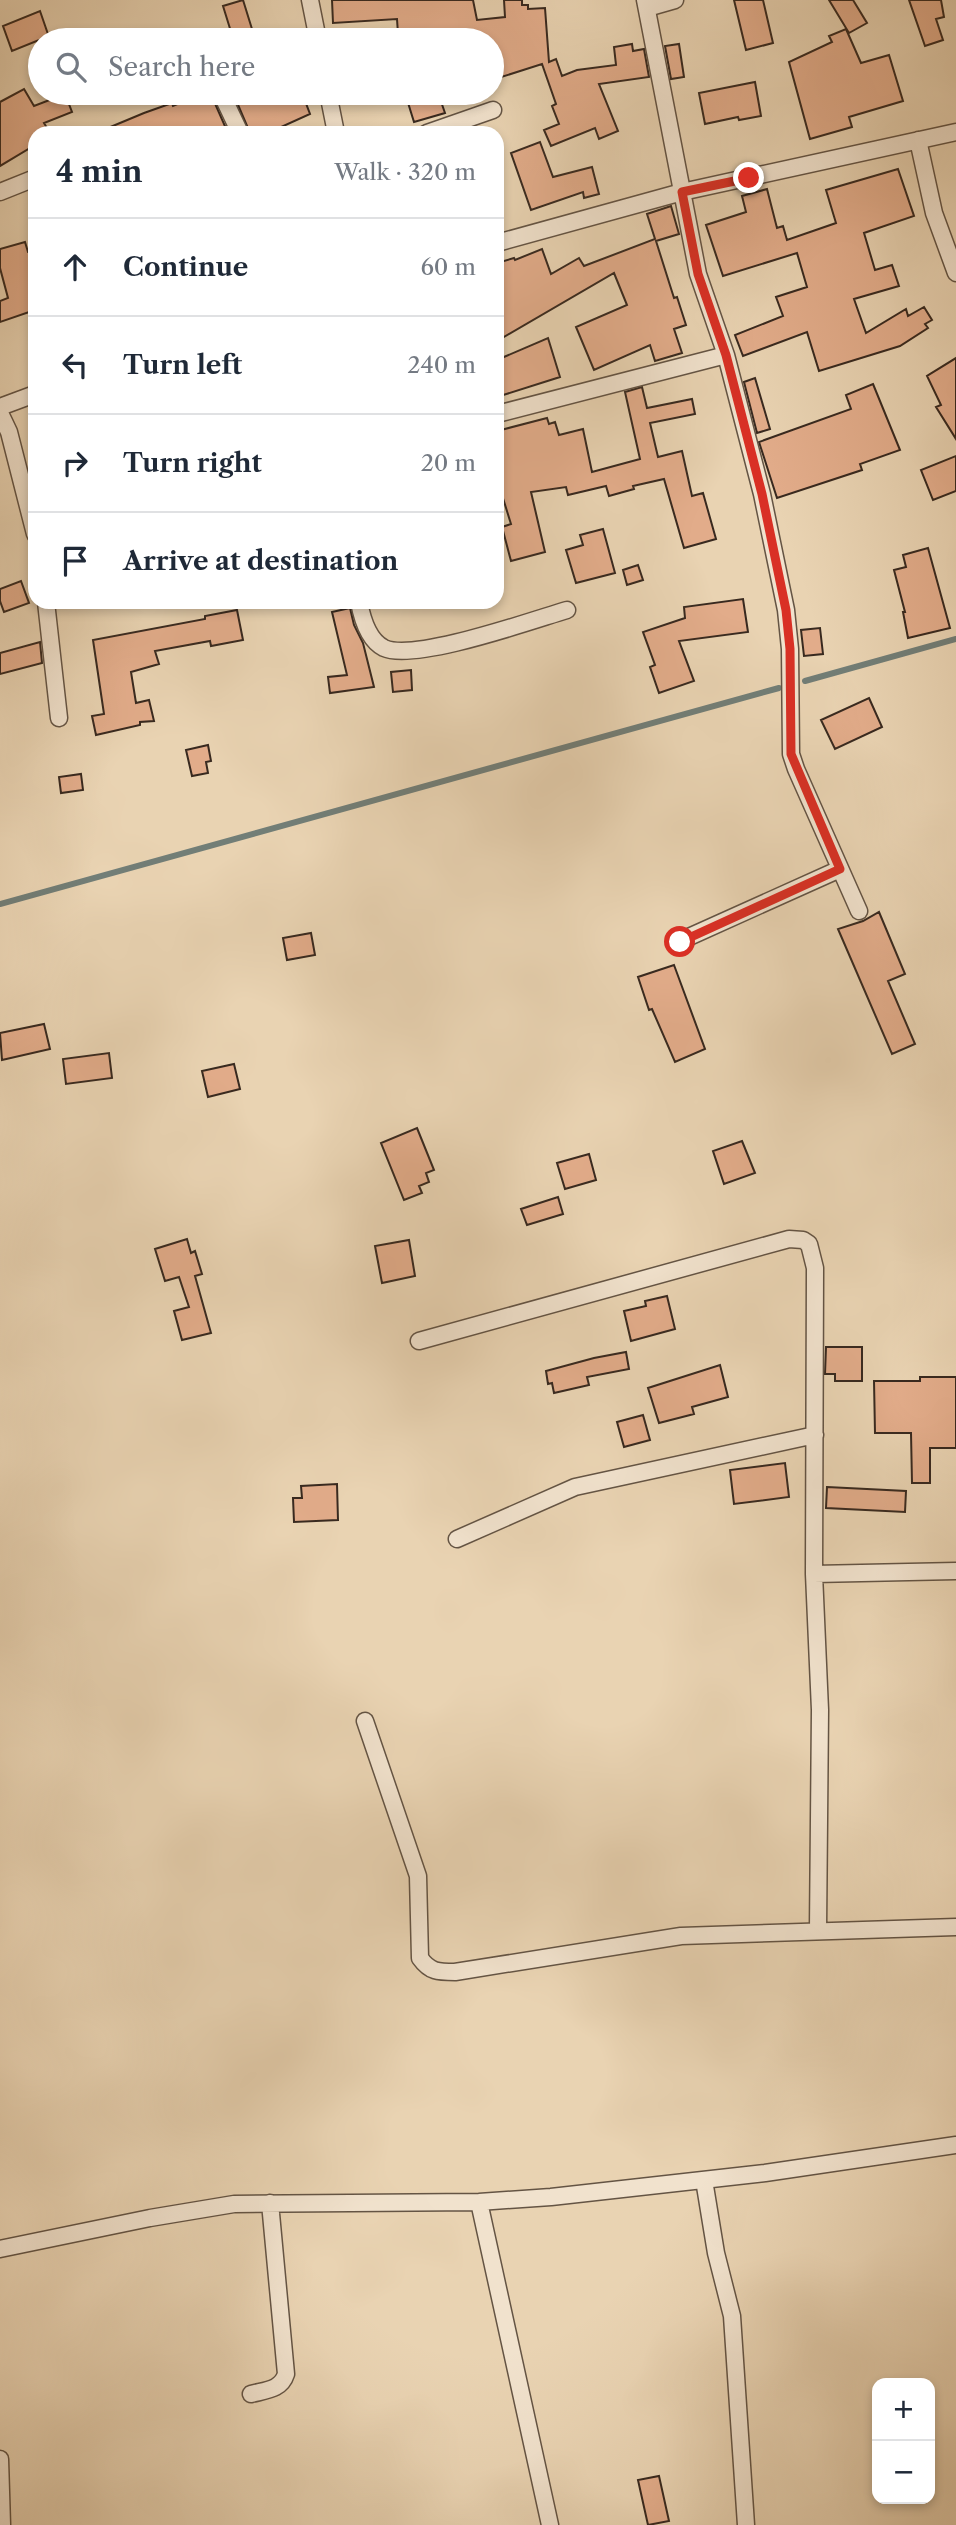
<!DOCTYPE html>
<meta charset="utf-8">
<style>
:root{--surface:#fff;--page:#f6f6f7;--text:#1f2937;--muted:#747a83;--line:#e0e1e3}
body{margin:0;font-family:"Libre Caslon Text",serif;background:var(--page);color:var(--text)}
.controls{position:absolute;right:21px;bottom:21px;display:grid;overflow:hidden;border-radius:14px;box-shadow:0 4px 10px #0003}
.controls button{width:63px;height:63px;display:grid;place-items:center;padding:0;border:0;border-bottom:2px solid var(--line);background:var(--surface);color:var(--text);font:35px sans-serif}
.stop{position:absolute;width:21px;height:21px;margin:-16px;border:5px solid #d93025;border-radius:50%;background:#fff}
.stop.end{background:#d93025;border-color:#fff;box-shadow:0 2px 7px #0008}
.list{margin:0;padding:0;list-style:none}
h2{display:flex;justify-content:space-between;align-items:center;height:91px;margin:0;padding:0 28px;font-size:30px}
h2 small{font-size:23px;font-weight:400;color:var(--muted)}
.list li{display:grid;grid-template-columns:46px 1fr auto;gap:21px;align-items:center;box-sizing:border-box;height:98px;padding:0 28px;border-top:2px solid var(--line)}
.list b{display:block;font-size:26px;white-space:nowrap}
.list em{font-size:23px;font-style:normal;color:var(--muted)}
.icon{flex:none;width:38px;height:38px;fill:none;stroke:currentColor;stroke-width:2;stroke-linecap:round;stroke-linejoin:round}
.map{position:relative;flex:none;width:956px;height:2525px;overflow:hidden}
.search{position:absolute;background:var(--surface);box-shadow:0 4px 10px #0003;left:28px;top:28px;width:476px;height:77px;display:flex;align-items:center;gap:18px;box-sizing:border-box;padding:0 24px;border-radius:38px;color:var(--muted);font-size:26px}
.panel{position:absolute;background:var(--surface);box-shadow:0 4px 10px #0003;left:28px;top:126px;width:476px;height:483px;border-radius:21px}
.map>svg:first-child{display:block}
</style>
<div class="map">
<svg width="956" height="2525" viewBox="0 0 956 2525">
<rect width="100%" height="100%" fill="#e9d3b2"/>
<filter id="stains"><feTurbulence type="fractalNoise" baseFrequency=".00286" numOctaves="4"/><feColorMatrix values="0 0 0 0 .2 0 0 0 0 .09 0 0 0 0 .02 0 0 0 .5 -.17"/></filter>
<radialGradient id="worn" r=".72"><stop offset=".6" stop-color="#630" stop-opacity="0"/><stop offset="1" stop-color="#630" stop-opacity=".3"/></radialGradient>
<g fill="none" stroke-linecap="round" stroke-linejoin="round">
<path stroke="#727e77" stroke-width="6" d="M805 681 956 639
M0 904 779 688"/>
</g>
<path fill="#e2ac8a" stroke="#38291f" stroke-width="2" d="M243 0 252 29 232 35 223 6Z
M332 0H473L477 20 505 17 504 0H522V5H528V9L545 8 549 62 556 59 562 76 577 70 616 65 614 47 632 44 633 51 644 49 649 77 599 84 618 131 599 139 595 128 551 146 544 130 559 124 552 106 556 104 542 64 492 80V40H459L458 30 398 34 397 19 333 23Z
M734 0H763L773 43 746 50Z
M829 0H853L867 23 849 33Z
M909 0H941L944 17 936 19 943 40 925 46Z
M40 11 50 40H39L12 51 3 26Z
M846 29 861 63 889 55 903 101 849 117 852 127 810 139 789 62 832 42 829 36Z
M679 44 684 77 671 79 665 46Z
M755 82 761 116 739 120 738 117 705 124 699 93Z
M24 89 34 106 65 94 72 112 44 123 50 133H35V145L0 166V102Z
M204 93H212L213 99 228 133H96L144 113 172 103 173 106Z
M233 93H273L275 99 302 93 310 114 268 133H250Z
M405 93H438L445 113 414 122Z
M540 142 553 177 592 167 599 194 584 198 583 192 531 210 511 153Z
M898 169 914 216 864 233 875 270 892 265 899 286 854 299 866 333 906 309 908 316 924 307 932 320 925 324 928 328 900 346 819 371 807 332 743 356 735 335 783 316 776 297 807 287 797 253 723 276 706 225 746 212 742 196 767 189 777 228 783 226 787 240 836 223 826 190Z
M671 206 679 234 656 241 674 298 677 297 686 325 674 329 682 353 655 361 650 345 594 370 576 327 627 305 614 273 497 341V263L514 258 515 260 542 249 551 274 579 258 584 266 655 239 647 214Z
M25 242 28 252 35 251V310L0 322V301L8 298 0 268V249Z
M548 338 560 377 497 397V360Z
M956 358V439L936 407 941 405 927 376Z
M755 378 770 429 757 433 744 382Z
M873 384 900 450 860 464 862 470 777 498 759 442 851 409 846 395Z
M642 387 647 408 692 399 695 414 650 423 658 457 682 451 692 496 703 493 716 539 684 548 664 479 633 486 634 489 609 496 606 486 568 495 566 487 531 492 545 552 511 561 502 527 511 524 497 479V431L547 418 549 424 555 422 559 435 583 429 592 472 640 459 625 392Z
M956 456V491L933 500 921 470Z
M603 529 615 573 576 583 566 550 583 545 580 535Z
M928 548 950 628 908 638 903 612H905L894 570 906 567 903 555Z
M638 565 643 580 627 585 623 570Z
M21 581 29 603 4 612 0 601V589Z
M743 599 748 632 679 641 694 681 659 693 650 667 655 665 643 632 685 618 684 607Z
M350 608 354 625 363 643 374 687 330 693 328 677 347 675 332 612Z
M237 610 243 640 211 646 210 641 155 651 159 664 131 672 136 703 149 700 154 721 140 722V725L96 735 92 716 104 714 93 640 205 619V616Z
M820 628 823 654 804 656 801 630Z
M40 642 42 663 0 674V653Z
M411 670 412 690 393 692 391 672Z
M869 698 882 727 835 749 821 720Z
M208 745 211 761 206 762 208 773 192 776 186 750Z
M81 774 83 790 61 793 59 777Z
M879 912 905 974 888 981 915 1044 892 1054 838 929 863 921Z
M311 933 315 955 287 960 283 938Z
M674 965 705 1049 675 1062 652 1009 649 1010 638 977Z
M44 1024 50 1049 2 1060 0 1033Z
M109 1053 112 1078 66 1084 63 1059Z
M234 1064 240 1089 208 1097 202 1071Z
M417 1128 434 1170 426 1173 429 1182 419 1186 422 1193 404 1200 381 1143Z
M742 1141 755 1173 724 1184 713 1151Z
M589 1154 596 1180 565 1189 557 1163Z
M558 1197 563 1214 527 1225 521 1209Z
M187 1239 191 1253 195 1251 202 1274 195 1276 211 1333 182 1340 174 1311 189 1307 179 1277 165 1281 155 1249Z
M409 1240 415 1276 382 1283 375 1246Z
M667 1296 675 1329 631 1341 624 1311 646 1306 645 1301Z
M826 1347H862V1381H835V1374H825Z
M626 1352 629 1369 587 1377 589 1385 554 1393 552 1383 548 1384 546 1371 594 1358Z
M720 1365 728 1397 692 1407 694 1414 659 1423 648 1388Z
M920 1377H956V1448H930V1483H912L911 1433H875L874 1381H920Z
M643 1415 650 1440 624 1447 617 1422Z
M785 1463 789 1497 734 1504 730 1470Z
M337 1484 338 1520 294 1522 293 1498H302L301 1486Z
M827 1487 906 1491 905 1512 826 1508Z
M659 2476 669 2521 648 2525 638 2480Z"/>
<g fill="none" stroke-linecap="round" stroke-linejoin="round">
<g stroke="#645444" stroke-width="19">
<path id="street" d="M310 0 318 40
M645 0 698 274 726 355 762 494 786 610 790 649 791 754 796 769 859 911
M647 8 675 0
M328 93 336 133
M222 95 240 133
M427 133 493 110
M918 140 934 213 956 273
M0 192 35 178
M497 243 682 192 956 132
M0 407 35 394
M0 413 9 432 35 534
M497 414 726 355
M46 602 59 718
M359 602C362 618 368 640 384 648 414 662 530 621 567 610
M680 941 840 869
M419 1341 789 1239 803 1240 809 1244 815 1268 814 1574 820 1710 818 1930
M457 1539 575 1487 815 1435
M814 1574 956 1571
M365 1721 418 1876 420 1958C430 1972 438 1972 455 1972L681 1936 956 1927
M704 2180 716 2253 732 2316 746 2525
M479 2202 550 2525
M0 2249 150 2218 234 2204 479 2202 551 2197 765 2173 956 2145
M251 2394C266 2390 281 2390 286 2374L270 2203
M0 2459 2 2525"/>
</g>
<use href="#street" stroke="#f1e2cd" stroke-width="16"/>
</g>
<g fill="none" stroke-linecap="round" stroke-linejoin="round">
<path stroke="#d93025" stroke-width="9" d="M680 942 840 869 791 754 790 649 786 610 762 494 726 355 698 274 682 192 749 178"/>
</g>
<rect width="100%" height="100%" filter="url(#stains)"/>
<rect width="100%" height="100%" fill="url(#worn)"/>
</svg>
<div class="controls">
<button>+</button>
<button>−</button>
</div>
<div class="stop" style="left:680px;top:942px"></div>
<div class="stop end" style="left:749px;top:178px"></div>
<div class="search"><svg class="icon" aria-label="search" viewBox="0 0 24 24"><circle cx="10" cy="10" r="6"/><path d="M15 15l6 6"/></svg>Search here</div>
<section class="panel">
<h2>4 min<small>Walk · 320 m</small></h2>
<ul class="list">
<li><svg class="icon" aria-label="ahead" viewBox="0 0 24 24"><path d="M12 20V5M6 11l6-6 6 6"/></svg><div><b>Continue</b></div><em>60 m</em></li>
<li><svg class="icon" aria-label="left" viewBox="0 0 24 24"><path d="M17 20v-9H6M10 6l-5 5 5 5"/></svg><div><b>Turn left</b></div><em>240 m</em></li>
<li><svg class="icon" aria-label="right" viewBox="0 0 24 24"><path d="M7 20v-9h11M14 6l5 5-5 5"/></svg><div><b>Turn right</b></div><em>20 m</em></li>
<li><svg class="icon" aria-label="arrive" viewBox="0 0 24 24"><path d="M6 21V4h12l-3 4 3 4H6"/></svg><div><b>Arrive at destination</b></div></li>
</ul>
</section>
</div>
